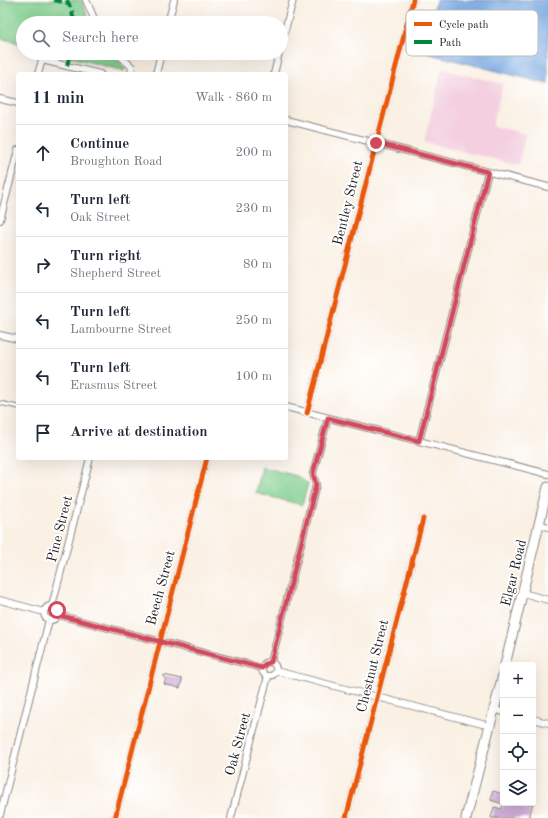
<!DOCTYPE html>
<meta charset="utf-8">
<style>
:root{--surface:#fff;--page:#f2f2f3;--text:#1f2937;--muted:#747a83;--line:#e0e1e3}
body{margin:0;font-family:"Old Standard TT",serif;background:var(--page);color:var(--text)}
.controls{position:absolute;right:12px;bottom:12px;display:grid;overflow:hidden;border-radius:4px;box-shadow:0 4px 16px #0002}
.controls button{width:36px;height:36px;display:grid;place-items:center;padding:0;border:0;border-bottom:1px solid var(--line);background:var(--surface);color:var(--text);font:20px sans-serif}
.stop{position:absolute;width:12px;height:12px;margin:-9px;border:3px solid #d1495b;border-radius:50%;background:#fff}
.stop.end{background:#d1495b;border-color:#fff;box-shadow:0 1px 4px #0008}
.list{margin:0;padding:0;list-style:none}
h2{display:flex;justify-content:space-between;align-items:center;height:52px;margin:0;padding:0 16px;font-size:17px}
h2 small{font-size:13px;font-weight:400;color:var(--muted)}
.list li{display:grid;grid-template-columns:26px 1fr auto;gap:12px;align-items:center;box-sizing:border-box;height:56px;padding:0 16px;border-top:1px solid var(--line)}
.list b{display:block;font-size:15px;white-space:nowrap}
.list p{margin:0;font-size:13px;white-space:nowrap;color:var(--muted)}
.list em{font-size:13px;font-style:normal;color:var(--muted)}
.icon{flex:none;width:22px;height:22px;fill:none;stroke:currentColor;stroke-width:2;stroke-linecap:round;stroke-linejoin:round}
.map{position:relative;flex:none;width:548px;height:818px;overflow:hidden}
.search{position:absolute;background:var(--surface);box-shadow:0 4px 16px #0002;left:16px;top:16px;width:272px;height:44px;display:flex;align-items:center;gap:10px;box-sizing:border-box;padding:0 14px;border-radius:22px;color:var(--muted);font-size:15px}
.panel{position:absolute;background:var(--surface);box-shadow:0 4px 16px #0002;left:16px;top:72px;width:272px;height:388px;border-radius:4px}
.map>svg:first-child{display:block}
</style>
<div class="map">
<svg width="548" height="818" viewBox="0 0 548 818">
<rect width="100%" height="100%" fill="#fff"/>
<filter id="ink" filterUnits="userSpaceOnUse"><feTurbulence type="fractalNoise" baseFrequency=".025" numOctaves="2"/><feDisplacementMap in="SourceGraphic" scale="8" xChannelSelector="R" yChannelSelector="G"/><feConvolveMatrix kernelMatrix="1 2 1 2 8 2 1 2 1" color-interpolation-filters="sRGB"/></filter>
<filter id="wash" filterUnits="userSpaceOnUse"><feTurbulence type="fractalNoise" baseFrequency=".012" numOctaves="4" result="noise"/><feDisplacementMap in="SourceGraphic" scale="16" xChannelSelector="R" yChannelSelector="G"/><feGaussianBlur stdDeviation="0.9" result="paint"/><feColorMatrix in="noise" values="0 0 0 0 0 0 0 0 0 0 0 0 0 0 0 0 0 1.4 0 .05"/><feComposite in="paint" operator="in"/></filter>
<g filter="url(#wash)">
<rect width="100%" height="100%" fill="#faf0e3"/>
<path fill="#f3cfdf" d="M442 69 503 84 492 126 526 134 518 165 424 142Z"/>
<path fill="#80ce8d" stroke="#4e7554" d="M0 0H81L91 23H23V44L0 38Z
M56 53H111L125 68 124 71Z
M262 467 297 476 308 484 302 505 256 493Z"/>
<path fill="#75a5df" stroke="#48607e" d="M436 0H548V84L430 54 425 50V43Z"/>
<g id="blocks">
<path fill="#ceabd7" d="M164 675 182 679 180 688 164 684 166 679 164 678Z
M493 791 503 794V803H533L529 818H491L494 807 502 809 503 804 491 800Z"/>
</g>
</g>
<g filter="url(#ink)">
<use href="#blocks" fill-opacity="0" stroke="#8b8680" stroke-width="1"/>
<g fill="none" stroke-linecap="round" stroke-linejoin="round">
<g stroke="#8b8680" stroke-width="5">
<path id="lane" d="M0 403 18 407"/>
</g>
<g stroke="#8b8680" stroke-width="8">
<path id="street" d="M86 0 96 23
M168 23 174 0
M281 45 293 0
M117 53 132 67 131 74
M38 74 42 60 100 74
M156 74 161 53
M274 74 279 53
M0 99 18 103
M286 120 548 187
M0 220 18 150
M0 335 18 339
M286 407 548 474
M307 413 413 0
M419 441 488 172
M540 524 548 527
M523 593 548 600
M0 600 44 612
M44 613a7 7 0 1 1 14 0a7 7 0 1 1-14 0Z
M52 606 90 458
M58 615 262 668
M262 669a7 7 0 1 1 14 0a7 7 0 1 1-14 0Z
M271 662 316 485 313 473 328 418
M276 671 490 726
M494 709 503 712
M533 719 548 723
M0 815 49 620
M115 818 207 458
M231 818 268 676
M346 818 423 519"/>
</g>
<g stroke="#8b8680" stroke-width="11">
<path id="primary" d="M505 665 548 487
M466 818 503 675"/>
</g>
<use href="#lane" stroke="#fff" stroke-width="3"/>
<use href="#street" stroke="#fff" stroke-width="6"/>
<use href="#primary" stroke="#fff" stroke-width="9"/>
<path stroke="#00873e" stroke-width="4" stroke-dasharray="8 4" stroke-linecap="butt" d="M54 0 67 3
M67 0 72 11 74 23
M67 66 70 53"/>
<g stroke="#fff" stroke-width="8">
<path id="cycleway" d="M307 413 413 0
M115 818 207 458
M346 818 423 519"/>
</g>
<use href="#cycleway" stroke="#e8590c" stroke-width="5"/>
</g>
</g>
<g fill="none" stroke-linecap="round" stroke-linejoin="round" filter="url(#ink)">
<path stroke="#d1495b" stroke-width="5" d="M57 610 58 615 262 668 265 664 271 662 316 485 313 473 328 418 419 441 488 172 376 143"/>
</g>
<g text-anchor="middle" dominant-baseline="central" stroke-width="3.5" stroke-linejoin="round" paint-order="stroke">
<g font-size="14" fill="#1c1c1c" stroke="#fff">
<text transform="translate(348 203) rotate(-76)">Bentley Street</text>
<text transform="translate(60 529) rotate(-76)">Pine Street</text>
<text transform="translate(514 573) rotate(-76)">Elgar Road</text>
<text transform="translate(161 588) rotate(-75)">Beech Street</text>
<text transform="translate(373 666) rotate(-76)">Chestnut Street</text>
<text transform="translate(238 744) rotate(-75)">Oak Street</text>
</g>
</g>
<rect x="406" y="10" width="132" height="46" rx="6" fill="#fff" stroke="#bbb" stroke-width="1"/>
<rect x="414" y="22" width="18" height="4" fill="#e8590c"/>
<rect x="414" y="40" width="18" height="4" fill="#00873e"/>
<g font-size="11" fill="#1c1c1c">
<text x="439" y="28">Cycle path</text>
<text x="439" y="46">Path</text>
</g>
</svg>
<div class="controls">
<button>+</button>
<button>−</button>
<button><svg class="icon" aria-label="locate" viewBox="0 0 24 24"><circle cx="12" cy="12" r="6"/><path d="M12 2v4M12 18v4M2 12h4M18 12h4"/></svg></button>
<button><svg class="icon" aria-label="layers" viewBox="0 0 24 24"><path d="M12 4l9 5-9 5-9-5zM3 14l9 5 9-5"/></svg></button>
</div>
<div class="stop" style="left:57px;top:610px"></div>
<div class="stop end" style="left:376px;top:143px"></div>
<div class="search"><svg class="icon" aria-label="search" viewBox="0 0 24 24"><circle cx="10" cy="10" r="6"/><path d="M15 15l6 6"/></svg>Search here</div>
<section class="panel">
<h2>11 min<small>Walk · 860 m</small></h2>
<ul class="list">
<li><svg class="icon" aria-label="ahead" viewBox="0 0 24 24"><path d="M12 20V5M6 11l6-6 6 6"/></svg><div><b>Continue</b><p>Broughton Road</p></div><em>200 m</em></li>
<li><svg class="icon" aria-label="left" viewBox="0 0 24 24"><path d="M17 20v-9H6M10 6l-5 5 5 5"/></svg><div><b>Turn left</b><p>Oak Street</p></div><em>230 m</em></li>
<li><svg class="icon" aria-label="right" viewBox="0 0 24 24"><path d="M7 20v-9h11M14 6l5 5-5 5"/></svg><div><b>Turn right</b><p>Shepherd Street</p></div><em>80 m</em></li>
<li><svg class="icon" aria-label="left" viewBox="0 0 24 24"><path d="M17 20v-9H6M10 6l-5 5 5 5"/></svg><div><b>Turn left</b><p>Lambourne Street</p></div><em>250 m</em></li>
<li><svg class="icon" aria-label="left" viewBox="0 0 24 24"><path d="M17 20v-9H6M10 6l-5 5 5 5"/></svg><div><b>Turn left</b><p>Erasmus Street</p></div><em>100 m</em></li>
<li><svg class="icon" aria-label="arrive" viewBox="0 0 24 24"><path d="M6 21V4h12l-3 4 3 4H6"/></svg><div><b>Arrive at destination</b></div></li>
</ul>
</section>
</div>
